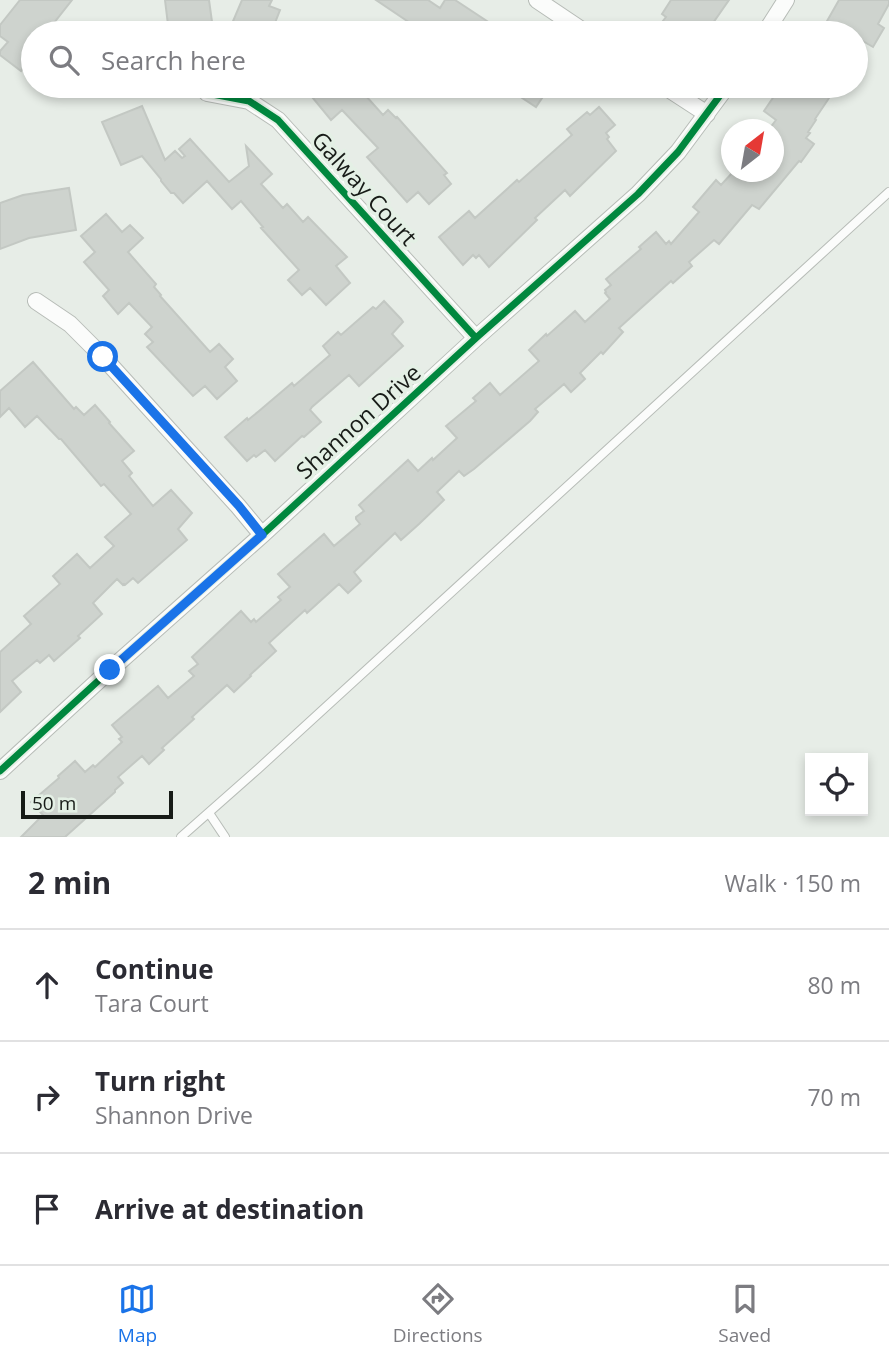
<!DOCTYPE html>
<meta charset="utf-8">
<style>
:root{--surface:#fff;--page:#f7f7f7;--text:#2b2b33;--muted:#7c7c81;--line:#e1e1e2;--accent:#1a73e8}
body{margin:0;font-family:"Open Sans",sans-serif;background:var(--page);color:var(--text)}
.controls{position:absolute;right:21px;bottom:21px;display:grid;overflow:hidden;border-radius:0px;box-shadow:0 4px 10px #0003}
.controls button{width:63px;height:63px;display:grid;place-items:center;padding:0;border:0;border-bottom:2px solid var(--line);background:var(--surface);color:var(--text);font:35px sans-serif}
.compass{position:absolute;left:721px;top:119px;width:63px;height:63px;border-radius:50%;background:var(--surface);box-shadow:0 4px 10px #0003;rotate:31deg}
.scale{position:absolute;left:21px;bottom:18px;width:152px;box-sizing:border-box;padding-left:7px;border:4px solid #171b17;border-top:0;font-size:19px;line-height:24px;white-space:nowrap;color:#171b17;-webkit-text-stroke:5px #e4f0e5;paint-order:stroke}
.stop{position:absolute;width:21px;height:21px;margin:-16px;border:5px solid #1a73e8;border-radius:50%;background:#fff}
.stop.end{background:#1a73e8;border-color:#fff;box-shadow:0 2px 7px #0008}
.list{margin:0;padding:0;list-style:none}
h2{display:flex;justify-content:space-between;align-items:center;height:91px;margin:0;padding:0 28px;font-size:30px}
h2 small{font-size:23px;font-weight:400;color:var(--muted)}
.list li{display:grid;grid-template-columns:46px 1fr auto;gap:21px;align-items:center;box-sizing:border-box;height:112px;padding:0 28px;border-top:2px solid var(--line)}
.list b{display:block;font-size:26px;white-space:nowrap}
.list p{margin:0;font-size:23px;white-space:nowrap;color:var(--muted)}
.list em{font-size:23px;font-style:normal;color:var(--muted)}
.icon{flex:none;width:38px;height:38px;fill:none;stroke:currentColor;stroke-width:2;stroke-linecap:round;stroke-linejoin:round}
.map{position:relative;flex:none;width:889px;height:837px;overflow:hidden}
.search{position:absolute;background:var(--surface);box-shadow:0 4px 10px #0003;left:21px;right:21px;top:21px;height:77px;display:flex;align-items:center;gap:18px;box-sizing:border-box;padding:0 24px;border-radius:38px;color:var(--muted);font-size:26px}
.sheet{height:427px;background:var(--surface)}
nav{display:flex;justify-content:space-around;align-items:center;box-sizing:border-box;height:98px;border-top:2px solid var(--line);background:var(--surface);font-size:19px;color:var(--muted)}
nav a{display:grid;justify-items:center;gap:4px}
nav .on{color:var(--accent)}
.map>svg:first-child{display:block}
</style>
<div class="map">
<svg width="889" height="837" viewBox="0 0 889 837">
<rect width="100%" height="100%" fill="#e7ede7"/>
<path fill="#ced3ce" stroke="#c3c8c3" stroke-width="2" d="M20 0H72L46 33H33V54L21 71 0 55V51L8 42 0 36V25Z
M165 0H209L213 29 182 33H169Z
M242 0H272L269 6 280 10 271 33H228Z
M376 0H428L440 8 445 0H455L505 33H425Z
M671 0H729L706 33H670L659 26 666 17 662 14Z
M839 0H889V4L878 24 884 28 873 47 856 37V33H836L840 28 827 21Z
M303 86H357L383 115 388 110 396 118 397 117 447 173 444 175 451 184 429 204 418 192 407 202 367 157 378 148 342 110 331 120Z
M504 86H550L536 107Z
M781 86H837L815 119 816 120 808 132 810 133 806 138 814 144 801 162 799 161 759 209 752 205 719 244 714 240 689 262 692 266 673 283 671 281 619 328 623 332 603 354 601 352 580 373 585 379 571 392 564 384 535 409 538 412 530 421 474 469 464 476 459 471 437 492 444 500 419 524 401 540 395 533 354 572 361 581 348 593 339 584 307 613 305 610 269 643 276 651 250 675 251 676 234 692 227 685 192 717 194 719 162 748 164 750 149 764 142 756 118 777 123 783 115 790V792L65 837H21L43 815 31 802 59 778 58 776 75 761 85 772 93 765 95 767 122 742 119 739 122 737 112 725 158 686 168 698 194 676 189 671 198 664 192 657 241 611 251 622 254 619 256 622 281 600 278 597 290 587 278 574 324 534 334 546 360 524 356 519V517L364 511 359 505 408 460 418 471 432 458 433 460 457 438 446 426 476 401 473 398 490 383 500 395 539 361 529 350 546 334 547 336 575 311 585 322 610 299 605 293 606 292 605 290 611 285 606 279 641 249 639 247 656 232 666 244 669 241 671 244 699 212 693 207 716 180 721 185 733 172H774V130L770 128 776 120 764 111Z
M142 106 165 160 175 151 182 158 185 156 179 149 190 139 229 182 249 166 246 146 272 174 261 184 283 208 287 204 303 222 308 217 347 257 336 266 350 283 326 305 310 288 302 295 288 280 299 270 261 228 263 227 241 201 232 209 207 181 183 203 174 193H171L161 181V179L142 156 121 165 102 122Z
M599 107 615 125 606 133 609 137 607 139 616 151 570 196 565 190 535 218 537 220 489 267 479 255 476 258 473 255 463 265 439 237 469 211 475 218 517 180 519 182 572 135 567 129 587 112 590 115Z
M69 188 76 230 29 238 0 249V203L23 195Z
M106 214 122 232 130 225 143 238 128 252 156 284 154 287 161 295 160 296 210 352 219 344 233 359 225 367 237 381 217 399 205 386 193 396 147 347 153 342 145 334 152 327 129 303 118 314 103 296 109 290 84 262 95 252 81 236Z
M384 301 401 319 403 322 392 334 403 346 359 386 349 375 312 407 310 410 321 422 304 437 302 436 275 461 265 450 256 457 254 455 247 461 225 437 247 418 248 420 259 411 292 383 294 386 330 355 323 346 338 332 341 335 373 307 376 309Z
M33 362 74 409 76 407 84 415 95 405 110 422 109 423 134 451 122 461 132 473 129 476 153 506 171 490 192 513 178 529 187 540 138 583 133 578 125 585 124 584 123 585 117 579 93 603 102 614 78 636 80 638 54 661 49 655 40 663 37 660 12 681 21 692 0 712V652L31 624 24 616 60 584 53 576 77 554 90 568 114 546 105 537 131 514 104 484 101 486 61 439H59L37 416 25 427 9 408 0 417V391Z"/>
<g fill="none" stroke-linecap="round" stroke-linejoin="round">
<g stroke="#b7bcb7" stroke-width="10">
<path id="lane" d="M209 813 225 837
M181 837 258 769 889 192"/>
</g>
<g stroke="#b7bcb7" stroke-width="18">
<path id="street" d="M537 0 586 33
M765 33 786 0
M664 86 707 114
M207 93 249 101 278 120 476 338
M36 301 70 324 103 357 238 506 262 535
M0 771 110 670 262 535 476 338 638 194 678 152 727 86"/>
</g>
<use href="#lane" stroke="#fbfcfb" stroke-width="8"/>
<use href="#street" stroke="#fbfcfb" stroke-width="16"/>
<g stroke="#e4f0e5" stroke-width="11">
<path id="cycleway" d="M207 93 249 101 278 120 476 338
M0 771 110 670 262 535 476 338 638 194 678 152 727 86"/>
</g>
<use href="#cycleway" stroke="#00873e" stroke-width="7"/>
</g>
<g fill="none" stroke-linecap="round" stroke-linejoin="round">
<path stroke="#1a73e8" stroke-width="9" d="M103 357 239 506 262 535 110 670"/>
</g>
<g text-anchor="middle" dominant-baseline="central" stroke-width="7" stroke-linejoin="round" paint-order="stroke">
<g font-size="23" fill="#171b17" stroke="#e4f0e5">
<text transform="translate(365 188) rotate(48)">Galway Court</text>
<text transform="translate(358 421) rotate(-42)">Shannon Drive</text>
</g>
</g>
</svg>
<div class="controls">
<button><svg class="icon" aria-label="locate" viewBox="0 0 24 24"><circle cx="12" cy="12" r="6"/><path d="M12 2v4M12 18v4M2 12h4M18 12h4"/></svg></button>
</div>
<svg class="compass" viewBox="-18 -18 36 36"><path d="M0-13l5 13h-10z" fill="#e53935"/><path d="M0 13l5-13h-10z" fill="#7c7c81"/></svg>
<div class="scale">50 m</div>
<div class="stop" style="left:103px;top:357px"></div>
<div class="stop end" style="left:110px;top:670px"></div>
<div class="search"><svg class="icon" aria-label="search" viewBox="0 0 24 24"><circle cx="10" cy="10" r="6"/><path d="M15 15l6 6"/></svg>Search here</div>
</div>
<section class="sheet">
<h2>2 min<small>Walk · 150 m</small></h2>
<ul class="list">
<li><svg class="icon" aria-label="ahead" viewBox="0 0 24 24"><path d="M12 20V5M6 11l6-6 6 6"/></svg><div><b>Continue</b><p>Tara Court</p></div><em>80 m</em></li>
<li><svg class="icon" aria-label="right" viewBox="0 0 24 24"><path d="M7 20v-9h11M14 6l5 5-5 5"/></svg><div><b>Turn right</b><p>Shannon Drive</p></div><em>70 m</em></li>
<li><svg class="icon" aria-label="arrive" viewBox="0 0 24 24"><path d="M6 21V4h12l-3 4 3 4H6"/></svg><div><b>Arrive at destination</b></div></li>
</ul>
</section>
<nav>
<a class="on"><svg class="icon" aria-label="map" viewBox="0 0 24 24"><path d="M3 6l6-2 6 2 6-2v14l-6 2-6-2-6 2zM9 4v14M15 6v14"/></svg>Map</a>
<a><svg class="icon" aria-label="directions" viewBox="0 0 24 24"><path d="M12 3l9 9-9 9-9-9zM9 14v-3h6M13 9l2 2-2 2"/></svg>Directions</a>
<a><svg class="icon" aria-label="saved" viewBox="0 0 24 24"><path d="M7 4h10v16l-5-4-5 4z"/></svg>Saved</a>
</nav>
